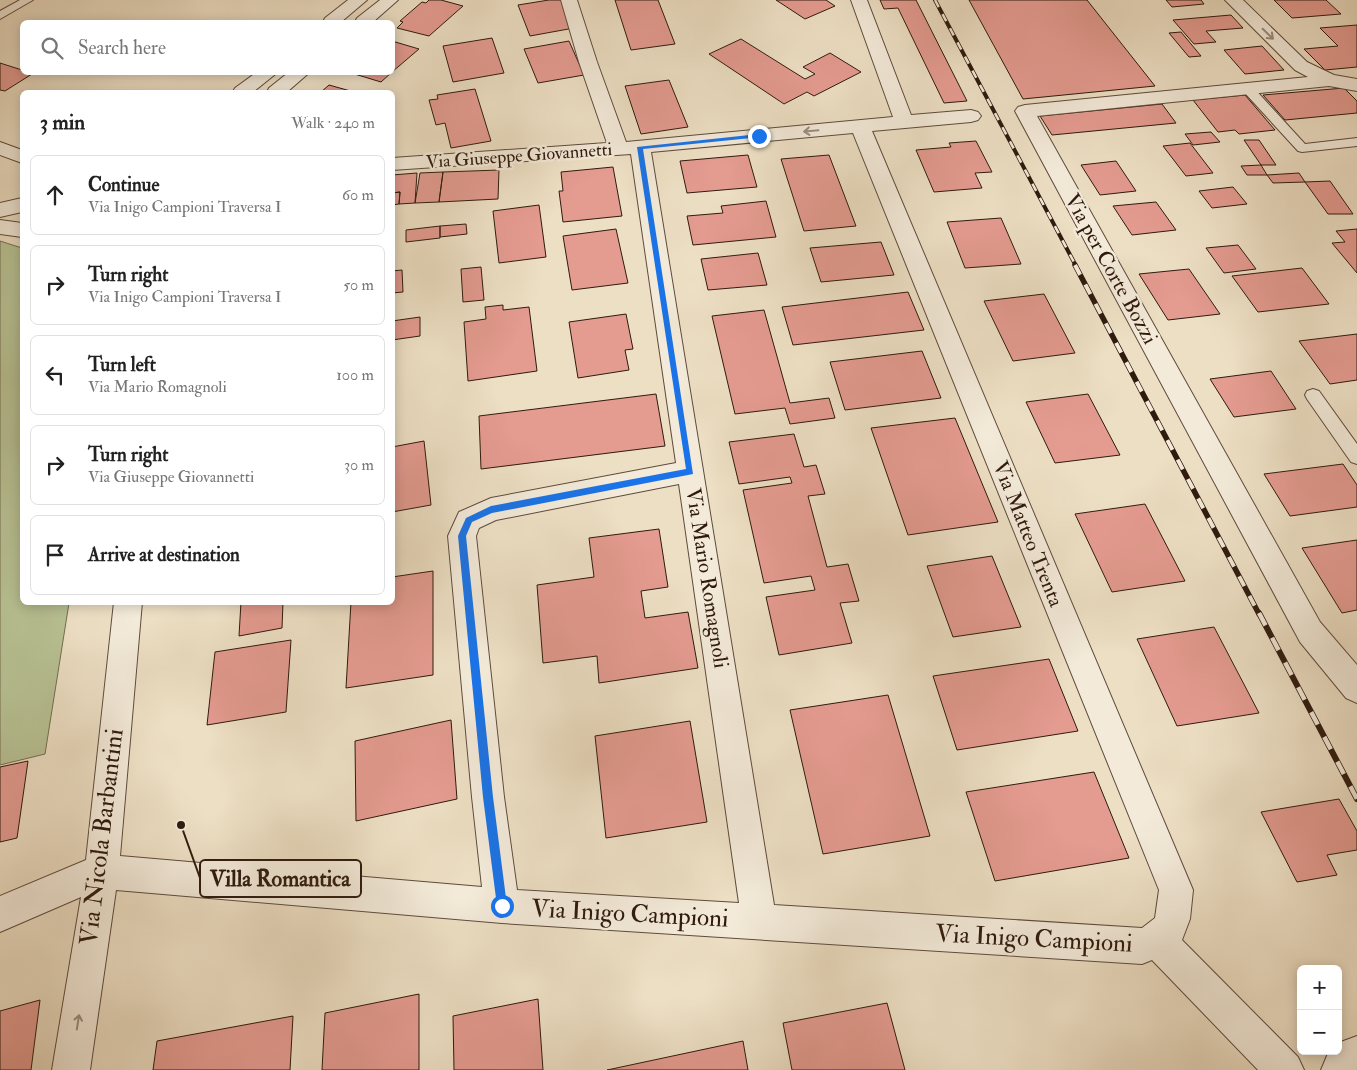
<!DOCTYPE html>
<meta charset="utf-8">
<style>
:root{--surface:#fff;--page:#f2f2f2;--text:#222;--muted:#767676;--line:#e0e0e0}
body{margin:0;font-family:"IM FELL Double Pica",serif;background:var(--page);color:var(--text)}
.controls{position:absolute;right:15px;bottom:15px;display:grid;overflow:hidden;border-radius:8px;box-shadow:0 2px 12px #0003}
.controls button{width:45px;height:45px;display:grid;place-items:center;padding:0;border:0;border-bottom:1px solid var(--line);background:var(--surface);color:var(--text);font:25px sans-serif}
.stop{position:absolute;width:15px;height:15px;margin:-11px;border:4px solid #1a73e8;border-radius:50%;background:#fff}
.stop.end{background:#1a73e8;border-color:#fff;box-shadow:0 1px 5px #0008}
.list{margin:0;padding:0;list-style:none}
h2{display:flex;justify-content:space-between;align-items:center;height:65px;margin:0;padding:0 20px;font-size:21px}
h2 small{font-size:16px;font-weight:400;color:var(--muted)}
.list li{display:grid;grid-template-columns:32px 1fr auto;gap:15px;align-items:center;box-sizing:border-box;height:80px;margin:0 10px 10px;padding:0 10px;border:1px solid var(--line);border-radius:8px}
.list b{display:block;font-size:19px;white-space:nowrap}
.list p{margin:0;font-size:16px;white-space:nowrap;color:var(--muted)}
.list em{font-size:16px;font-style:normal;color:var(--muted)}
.icon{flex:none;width:28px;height:28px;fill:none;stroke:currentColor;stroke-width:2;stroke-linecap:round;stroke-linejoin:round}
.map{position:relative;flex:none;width:1357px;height:1070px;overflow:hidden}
.search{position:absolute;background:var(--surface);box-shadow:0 2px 12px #0003;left:20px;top:20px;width:375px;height:55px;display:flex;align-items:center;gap:12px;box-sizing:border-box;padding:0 18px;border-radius:8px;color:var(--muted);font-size:19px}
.panel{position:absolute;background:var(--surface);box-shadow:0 2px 12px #0003;left:20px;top:90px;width:375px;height:515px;border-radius:8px}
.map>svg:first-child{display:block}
</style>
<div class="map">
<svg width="1357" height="1070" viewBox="0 0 1357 1070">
<rect width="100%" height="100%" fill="#eddfc4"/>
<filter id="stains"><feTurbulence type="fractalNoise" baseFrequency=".004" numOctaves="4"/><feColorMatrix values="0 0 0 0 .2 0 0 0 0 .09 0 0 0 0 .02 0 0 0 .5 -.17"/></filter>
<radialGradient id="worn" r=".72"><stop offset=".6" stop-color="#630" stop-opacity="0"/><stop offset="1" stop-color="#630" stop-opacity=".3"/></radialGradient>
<path fill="#b8c294" stroke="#746e51" d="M0 241 22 248V602L69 603 45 754 0 765Z"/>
<path fill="#e49b90" stroke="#2f1a0e" d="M429 0H441L463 6 429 36 397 28 403 22 400 21 422 2 426 3Z
M549 0H562L574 28 530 36 518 5Z
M615 0H658L675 44 631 50Z
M776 0H826L835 6 805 19Z
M880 0H916L967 101 944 103 898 8 884 9Z
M969 0H1087L1155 86 1023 99Z
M1166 0H1201L1204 4 1172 7Z
M1274 0H1326L1341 14 1292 18Z
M1231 15 1243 28 1206 31 1216 42 1194 44 1173 20Z
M1357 25V67L1325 70 1304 49 1338 46 1320 28Z
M1181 32 1201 56 1189 57 1169 33Z
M492 38 504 73 453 82 443 46Z
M741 39 805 79 815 74 803 67 830 53 861 72 814 96 807 92 784 104 709 54Z
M392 41 419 49 392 72Z
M569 41 584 75 538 83 524 49Z
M1262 46 1284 70 1245 74 1224 50Z
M0 63 22 70V72L32 74 5 91 0 90Z
M348 72H392L381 82Z
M669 80 688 127 641 134 625 86Z
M329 85 354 92H321Z
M1344 88 1357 101V113L1285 120 1263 95Z
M475 89 491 141 451 148 445 123 436 125 429 100 438 99 437 95Z
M1245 95 1275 130 1239 134 1235 130 1218 132 1193 100Z
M1162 104 1176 123 1052 135 1040 116Z
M1211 132 1220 142 1193 145 1185 134Z
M1244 140H1259L1276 165H1261Z
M976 141 992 172 975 173 982 188 934 192 916 150 951 147 949 143Z
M1190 143 1213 173 1186 176 1163 146Z
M748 155 757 187 687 193 680 161Z
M829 155 856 226 804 231 781 159Z
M1116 161 1136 191 1100 195 1081 165Z
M1261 165 1267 175H1247L1241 166Z
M613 167 622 216 563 222 559 191H563L561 172Z
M499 170 498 199 439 202 443 172Z
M443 172 439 202 415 203 420 173Z
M417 173 415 203 399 204 400 192 392 193V175Z
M1299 173 1305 182 1273 183 1267 175Z
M1330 181 1353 214H1328L1305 182Z
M1233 187 1247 204 1212 208 1199 191Z
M400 192 399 204 392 205V193Z
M766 201 776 237 693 245 687 216 723 213 721 206Z
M1156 202 1176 230 1132 235 1113 206Z
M539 205 546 257 499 263 493 211Z
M1001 218 1021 264 965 268 947 222Z
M466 224 467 234 440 237V226Z
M440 226V238L406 242V230Z
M616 229 628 283 572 290 563 236Z
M1357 229V273L1332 243 1345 242 1336 231Z
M881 242 894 275 821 282 810 248Z
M1238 245 1256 269 1224 273 1206 248Z
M758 253 767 285 708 290 701 259Z
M481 267 484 300 463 302 461 269Z
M1302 268 1329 304 1258 312 1232 276Z
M1189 269 1220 314 1168 320 1139 274Z
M402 270 403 292 392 293V271Z
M908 292 924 330 793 345 782 307Z
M1044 294 1075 353 1013 361 984 301Z
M503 305V310L529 307 537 371 468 381 464 322 486 319 485 307Z
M764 310 790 403 829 398 835 418 790 424 785 408 735 414 712 316Z
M626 314 633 349 625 350 629 370 578 378 569 322Z
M420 317V336L392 340V321Z
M1357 334V380L1330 384 1299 341Z
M922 351 941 398 845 410 830 362Z
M1271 371 1296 409 1234 417 1210 379Z
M656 394 665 446 481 469 479 416Z
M1088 394 1120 455 1055 463 1026 402Z
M955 418 998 522 908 535 871 428Z
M794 434 804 467 816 465 825 494 808 496 827 567 848 564 859 601 840 603 852 643 779 655 766 597 815 590 811 576 764 583 743 490 792 483 790 477 739 484 729 442Z
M424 441 431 505 392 512V447Z
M1343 464 1357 485V507L1290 516 1264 474Z
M1145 504 1185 581 1112 592 1075 514Z
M659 529 668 587 641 591 645 618 688 612 698 668 599 683 597 656 543 663 537 585 594 577 589 538Z
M1357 540V610L1342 613 1302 548Z
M992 556 1021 627 953 637 927 566Z
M433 571V675L346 688 351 602H392V577Z
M241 602H283L282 628 239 636Z
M1214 627 1259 713 1177 726 1137 639Z
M291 640 286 712 207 725 215 652Z
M1049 659 1078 731 957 750 933 676Z
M888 695 930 836 823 854 790 710Z
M451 720 457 799 356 821 355 741Z
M690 721 707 822 606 838 595 736Z
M28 761 17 838 0 842V767Z
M1094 772 1129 858 995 881 966 792Z
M1339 799 1357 831V850L1327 855 1337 875 1297 882 1261 812Z
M419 994V1070H322L325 1013Z
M538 999 543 1070H454L453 1016Z
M40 1000 31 1070H0V1011Z
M887 1003 905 1070H792L783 1023Z
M293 1016 290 1070H153L157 1041Z
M743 1041 748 1070H607Z"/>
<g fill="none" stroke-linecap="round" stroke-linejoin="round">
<g stroke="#5e4b3c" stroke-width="2">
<path id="lane" d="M20 0H33L0 19V11Z
M1248 85 1252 86 1305 144 1357 138V146L1302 152 1298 151 1244 92 1242 89 1244 86Z
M1313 389 1319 391 1357 444V464L1351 462 1307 399 1305 395 1307 391Z"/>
</g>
<g stroke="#5e4b3c" stroke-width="2">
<path id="street" d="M348 0H367L341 22H323L325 18Z
M380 0H398L373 22H355L357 18Z
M561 0H577L597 62 626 142 893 117 851 0H867L911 115 971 110 978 112 981 116 978 120 971 122 872 131 1193 890 1190 919 1182 940 1298 1057 1304 1070H1258L1152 960 1142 964 502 923 116 890 90 1070H52L81 897 0 932V896L86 860 114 602H142L120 856 482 887 472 797 448 536 459 512 491 498 676 463 631 154 392 170V158L607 143 579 62ZM853 133 1159 890 1155 918 1142 928 774 905 651 152ZM679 484 739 903 517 890 504 797 476 536 479 528 496 520Z
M1225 0H1243L1307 62 1334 75 1357 79V91L1329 86 1037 116 1320 622 1357 665V703L1346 698 1300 642 1015 111 1018 107 1025 105 1308 77 1295 70Z
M257 72H278L253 92H233L235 88Z
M289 72H310L287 92H267L269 88Z
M0 142 22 150V163L0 155Z
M22 198V212L0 217V203Z
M0 220 22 223V237L0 234Z
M1357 1036V1070H1321L1329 1051H1338V1043Z"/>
</g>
<use href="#lane" fill="#f3ead9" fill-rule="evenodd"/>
<use href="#street" fill="#f3ead9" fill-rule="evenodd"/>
<g stroke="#2f1a0e" stroke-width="4">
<path id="rail-far2" d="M935 0 1076 266"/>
</g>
<g stroke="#2f1a0e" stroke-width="5.5">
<path id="rail-far1" d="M1075 265 1259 614"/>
</g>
<g stroke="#2f1a0e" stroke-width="6">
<path id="rail" d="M1259 613 1357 799"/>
</g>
<use href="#rail-far2" stroke="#f3ead9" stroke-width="2.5" stroke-dasharray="8" stroke-linecap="butt"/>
<use href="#rail-far1" stroke="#f3ead9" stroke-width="4" stroke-dasharray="11" stroke-linecap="butt"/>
<use href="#rail" stroke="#f3ead9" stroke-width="4.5" stroke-dasharray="14" stroke-linecap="butt"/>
</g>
<defs><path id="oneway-shaft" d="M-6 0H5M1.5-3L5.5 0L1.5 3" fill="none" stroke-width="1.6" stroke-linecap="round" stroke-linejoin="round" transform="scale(1.25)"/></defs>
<g stroke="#9b8c7e">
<use href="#oneway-shaft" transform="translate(1268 34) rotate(44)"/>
<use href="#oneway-shaft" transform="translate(811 131) rotate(175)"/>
<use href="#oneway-shaft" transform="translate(78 1022) rotate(-81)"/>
</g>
<path fill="#1a73e8" d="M759 134 761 137 643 149 693 474 492 513 472 522 466 536 493 797 507 906 506 910 502 911 499 910 497 906 483 797 458 536 466 518 491 506 686 469 637 147Z"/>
<g text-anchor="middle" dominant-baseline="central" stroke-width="5" stroke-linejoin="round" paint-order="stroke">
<g font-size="18" fill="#2f1a0e" stroke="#f3ead9">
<text transform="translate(519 156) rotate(-4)">Via Giuseppe Giovannetti</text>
</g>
<g font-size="21" fill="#2f1a0e" stroke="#f3ead9">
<text transform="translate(1111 269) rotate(61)">Via per Corte Bozzi</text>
<text transform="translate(1028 534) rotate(68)">Via Matteo Trenta</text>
<text transform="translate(707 578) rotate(81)">Via Mario Romagnoli</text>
</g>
<g font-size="25" fill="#2f1a0e" stroke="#f3ead9">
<text transform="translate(102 837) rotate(-83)">Via Nicola Barbantini</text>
<text transform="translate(630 914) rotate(3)">Via Inigo Campioni</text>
<text transform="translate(1034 939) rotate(3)">Via Inigo Campioni</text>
</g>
</g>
<path fill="none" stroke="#2f1a0e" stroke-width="2" d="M181 825L200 878"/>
<circle fill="#2f1a0e" stroke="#f3ead9" stroke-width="2" cx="181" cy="825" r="5"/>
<rect fill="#f3ead9" stroke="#2f1a0e" stroke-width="2" x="200" y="860" width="161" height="37" rx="5"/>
<g font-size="22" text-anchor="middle" font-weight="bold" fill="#2f1a0e">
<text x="280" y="886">Villa Romantica</text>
</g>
<rect width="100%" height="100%" filter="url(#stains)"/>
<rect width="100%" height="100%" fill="url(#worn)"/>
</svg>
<div class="controls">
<button>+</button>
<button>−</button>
</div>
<div class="stop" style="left:502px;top:906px"></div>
<div class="stop end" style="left:759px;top:136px"></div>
<div class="search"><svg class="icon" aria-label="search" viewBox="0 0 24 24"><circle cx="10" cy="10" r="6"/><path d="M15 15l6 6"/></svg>Search here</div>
<section class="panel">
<h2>3 min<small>Walk · 240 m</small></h2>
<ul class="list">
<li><svg class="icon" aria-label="ahead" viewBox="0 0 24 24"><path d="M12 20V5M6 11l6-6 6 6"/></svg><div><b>Continue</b><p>Via Inigo Campioni Traversa I</p></div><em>60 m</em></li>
<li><svg class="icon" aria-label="right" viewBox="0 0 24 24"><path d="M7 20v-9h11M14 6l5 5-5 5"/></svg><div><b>Turn right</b><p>Via Inigo Campioni Traversa I</p></div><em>50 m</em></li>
<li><svg class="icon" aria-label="left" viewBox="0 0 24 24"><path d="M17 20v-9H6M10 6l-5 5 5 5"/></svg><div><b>Turn left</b><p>Via Mario Romagnoli</p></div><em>100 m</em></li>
<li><svg class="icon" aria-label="right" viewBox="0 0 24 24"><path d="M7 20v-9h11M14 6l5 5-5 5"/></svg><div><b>Turn right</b><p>Via Giuseppe Giovannetti</p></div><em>30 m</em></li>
<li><svg class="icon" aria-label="arrive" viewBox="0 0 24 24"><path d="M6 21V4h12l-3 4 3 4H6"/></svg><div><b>Arrive at destination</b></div></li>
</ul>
</section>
</div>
